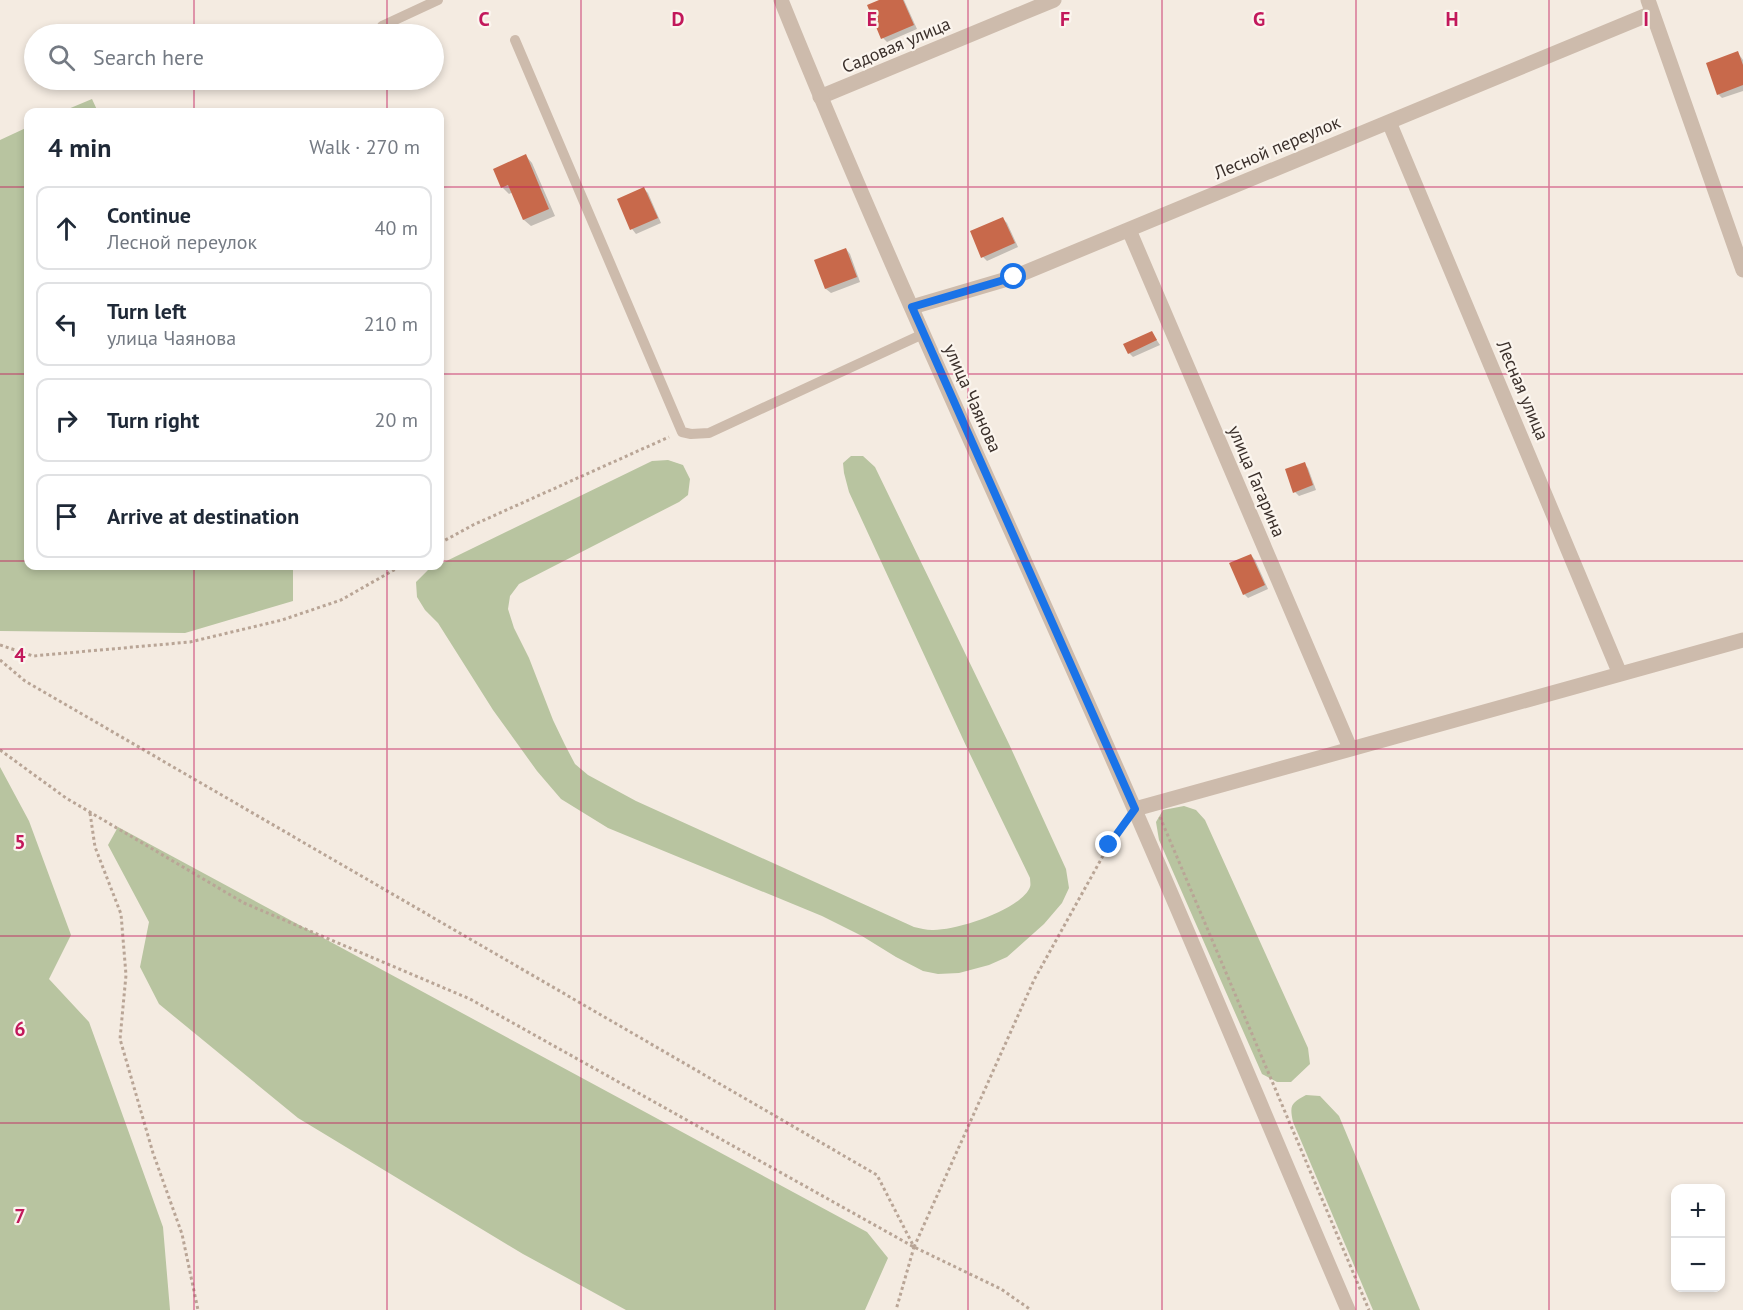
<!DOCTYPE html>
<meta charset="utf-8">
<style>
:root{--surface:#fff;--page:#f2f2f3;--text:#1f2937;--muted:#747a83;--line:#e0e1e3}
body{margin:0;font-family:"PT Sans",sans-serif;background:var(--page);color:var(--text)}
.controls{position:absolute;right:18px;bottom:18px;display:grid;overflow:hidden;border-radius:12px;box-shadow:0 3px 9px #0003}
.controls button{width:54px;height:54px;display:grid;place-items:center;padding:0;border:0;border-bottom:2px solid var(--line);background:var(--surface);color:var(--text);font:30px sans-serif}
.stop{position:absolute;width:18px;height:18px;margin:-14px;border:4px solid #1a73e8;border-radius:50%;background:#fff}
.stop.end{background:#1a73e8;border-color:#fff;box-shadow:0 2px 6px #0008}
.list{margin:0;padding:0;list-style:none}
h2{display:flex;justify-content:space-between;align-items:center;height:78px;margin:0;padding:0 24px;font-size:26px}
h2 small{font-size:20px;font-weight:400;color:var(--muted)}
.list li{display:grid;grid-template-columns:39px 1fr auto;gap:18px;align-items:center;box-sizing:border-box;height:84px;margin:0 12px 12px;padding:0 12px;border:2px solid var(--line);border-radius:12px}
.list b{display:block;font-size:22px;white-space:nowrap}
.list p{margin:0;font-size:20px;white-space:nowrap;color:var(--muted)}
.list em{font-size:20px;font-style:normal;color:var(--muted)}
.icon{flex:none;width:33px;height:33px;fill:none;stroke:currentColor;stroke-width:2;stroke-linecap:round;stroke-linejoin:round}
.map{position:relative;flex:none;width:1743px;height:1310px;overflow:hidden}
.search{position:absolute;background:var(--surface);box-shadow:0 3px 9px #0003;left:24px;top:24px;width:420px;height:66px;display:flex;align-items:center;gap:15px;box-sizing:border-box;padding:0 21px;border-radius:33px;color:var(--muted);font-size:22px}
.panel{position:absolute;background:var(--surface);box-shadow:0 3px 9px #0003;left:24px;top:108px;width:420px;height:462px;border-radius:12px}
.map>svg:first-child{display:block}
</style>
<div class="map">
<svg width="1743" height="1310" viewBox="0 0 1743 1310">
<rect width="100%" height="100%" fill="#f4ebe1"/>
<path fill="#b8c4a0" d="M92 99 98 112H61Z
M28 127V566H293V601L185 633 0 631V140Z
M851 456H863L875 467 1009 744 1066 869 1069 888 1062 903 1044 924 1007 957 989 965 959 973 938 974 923 971 896 957 862 936 822 916 608 828 561 799 537 771 493 710 438 623 425 610 417 597 416 582 428 570 652 461 668 460 683 465 690 479 688 495 679 502 519 584 510 596 508 609 514 628 529 658 553 720 565 745 575 764 588 775 636 801 914 927C920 928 926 930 932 930 955 931 1021 910 1030 887 1031 885 1030 880 1030 878L968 750 849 492 844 473 843 463Z
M0 767 29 821 71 935 49 979 89 1022 163 1227 170 1310H0Z
M1184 806 1196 810 1205 820 1308 1048 1310 1064 1291 1082H1277L1262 1074 1159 840 1156 822 1163 810Z
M118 827 867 1232 888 1258 865 1310H626L523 1254 298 1118 159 1004 140 967 149 922 108 845Z
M1306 1095 1320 1096 1339 1116 1420 1310H1373L1293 1122C1289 1104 1292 1103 1306 1095Z"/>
<path fill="#0003" d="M882 0H904L917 29 887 42 883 38Z
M1738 53 1743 60V91L1722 98 1718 94Z
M526 156 532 163 555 216 531 226 524 220 513 192 509 194 502 187Z
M644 189 648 193 661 223 636 234 632 229 619 200Z
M1003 219 1007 223 1018 247 987 261 983 257Z
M846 249 850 254 860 282 831 293 826 289 816 261Z
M1152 333 1160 345 1133 357 1129 353Z
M1304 464 1308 468 1316 490 1299 496 1295 492Z
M1251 555 1255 560 1268 589 1248 598 1244 594Z"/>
<path fill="#c8694b" d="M879 0H903L914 25 881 39 867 5Z
M1738 51 1743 65V85L1717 95 1706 63Z
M526 154 549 209 523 220 508 185 501 188 493 169Z
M644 187 658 218 630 230 617 199Z
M1003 217 1015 243 981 258 970 231Z
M846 248 857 277 825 289 814 260Z
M1152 331 1157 340 1128 354 1123 344Z
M1305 462 1313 485 1293 493 1285 469Z
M1251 554 1265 585 1243 595 1229 563Z"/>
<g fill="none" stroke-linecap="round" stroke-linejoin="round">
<path stroke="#b9a596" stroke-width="3" stroke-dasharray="3 3" stroke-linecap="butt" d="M440 543 473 525 669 437
M0 645 33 656 190 642 282 620 341 600 401 566
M0 660 25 681 877 1175 914 1247 896 1310
M0 750 66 798 244 903 470 999 914 1247 1001 1289 1031 1310
M90 813 95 847 121 914 126 975 120 1039 153 1153 182 1234 198 1310
M1160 817 1369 1310
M914 1247 1034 980 1109 845 1124 825"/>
<path stroke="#cdbbac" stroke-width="10" d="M382 26 438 0
M515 40 682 432 691 434 709 433 923 334"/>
<path stroke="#cdbbac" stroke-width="15" d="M1648 0 1743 270
M820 97 1054 0
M1389 122 1620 674
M1129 230 1350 748
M912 307 1014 277 1652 13
M1135 809 1743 640"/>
<path stroke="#cdbbac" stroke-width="15" d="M781 0C891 273 1017 539 1134 808 1207 975 1276 1143 1348 1310"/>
</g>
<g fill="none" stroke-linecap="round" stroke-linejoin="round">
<path stroke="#1a73e8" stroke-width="8" d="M1014 277 912 307 1135 809 1109 845"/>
</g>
<path fill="none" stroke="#c2185b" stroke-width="1.5" stroke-opacity="0.55" d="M194 0V34M387 0V34M581 0V1310M775 0V1310M968 0V1310M1162 0V1310M1356 0V1310M1549 0V1310M194 80V112M387 80V112M0 187H28M440 187H1743M0 374H28M440 374H1743M0 561H28M440 561H1743M194 566V1310M387 566V1310M0 749H1743M0 936H1743M0 1123H1743"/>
<g text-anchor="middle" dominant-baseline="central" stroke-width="4.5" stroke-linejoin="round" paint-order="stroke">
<g font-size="18" fill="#3b302b" stroke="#fbf5ee">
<text transform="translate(896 45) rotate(-23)">Садовая улица</text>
<text transform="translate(1277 147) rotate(-23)">Лесной переулок</text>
<text transform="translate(1523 390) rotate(67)">Лесная улица</text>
<text transform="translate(973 398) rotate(66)">улица Чаянова</text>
<text transform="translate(1257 481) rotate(67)">улица Гагарина</text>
</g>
</g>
<g font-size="20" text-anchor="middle" font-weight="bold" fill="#c2185b" stroke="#fbf5ee" stroke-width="4.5" stroke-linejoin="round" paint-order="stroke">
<text x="484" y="26">C</text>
<text x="678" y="26">D</text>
<text x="872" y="26">E</text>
<text x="1065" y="26">F</text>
<text x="1259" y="26">G</text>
<text x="1452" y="26">H</text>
<text x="1646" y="26">I</text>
<text x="20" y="662">4</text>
<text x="20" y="849">5</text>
<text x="20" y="1036">6</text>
<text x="20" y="1223">7</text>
</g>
</svg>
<div class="controls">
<button>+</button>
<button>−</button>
</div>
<div class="stop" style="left:1014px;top:277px"></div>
<div class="stop end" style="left:1109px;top:845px"></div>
<div class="search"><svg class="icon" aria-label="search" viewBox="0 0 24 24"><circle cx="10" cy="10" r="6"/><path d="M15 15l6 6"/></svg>Search here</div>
<section class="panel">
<h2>4 min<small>Walk · 270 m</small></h2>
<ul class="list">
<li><svg class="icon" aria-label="ahead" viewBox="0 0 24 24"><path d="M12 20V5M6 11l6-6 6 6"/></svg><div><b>Continue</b><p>Лесной переулок</p></div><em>40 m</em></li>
<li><svg class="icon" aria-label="left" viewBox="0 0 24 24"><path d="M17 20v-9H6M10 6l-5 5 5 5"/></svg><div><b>Turn left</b><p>улица Чаянова</p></div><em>210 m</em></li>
<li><svg class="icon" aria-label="right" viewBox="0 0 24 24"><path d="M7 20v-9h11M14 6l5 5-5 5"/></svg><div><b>Turn right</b></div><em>20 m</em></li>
<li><svg class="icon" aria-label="arrive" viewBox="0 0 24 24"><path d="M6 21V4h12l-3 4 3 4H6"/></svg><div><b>Arrive at destination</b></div></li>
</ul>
</section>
</div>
